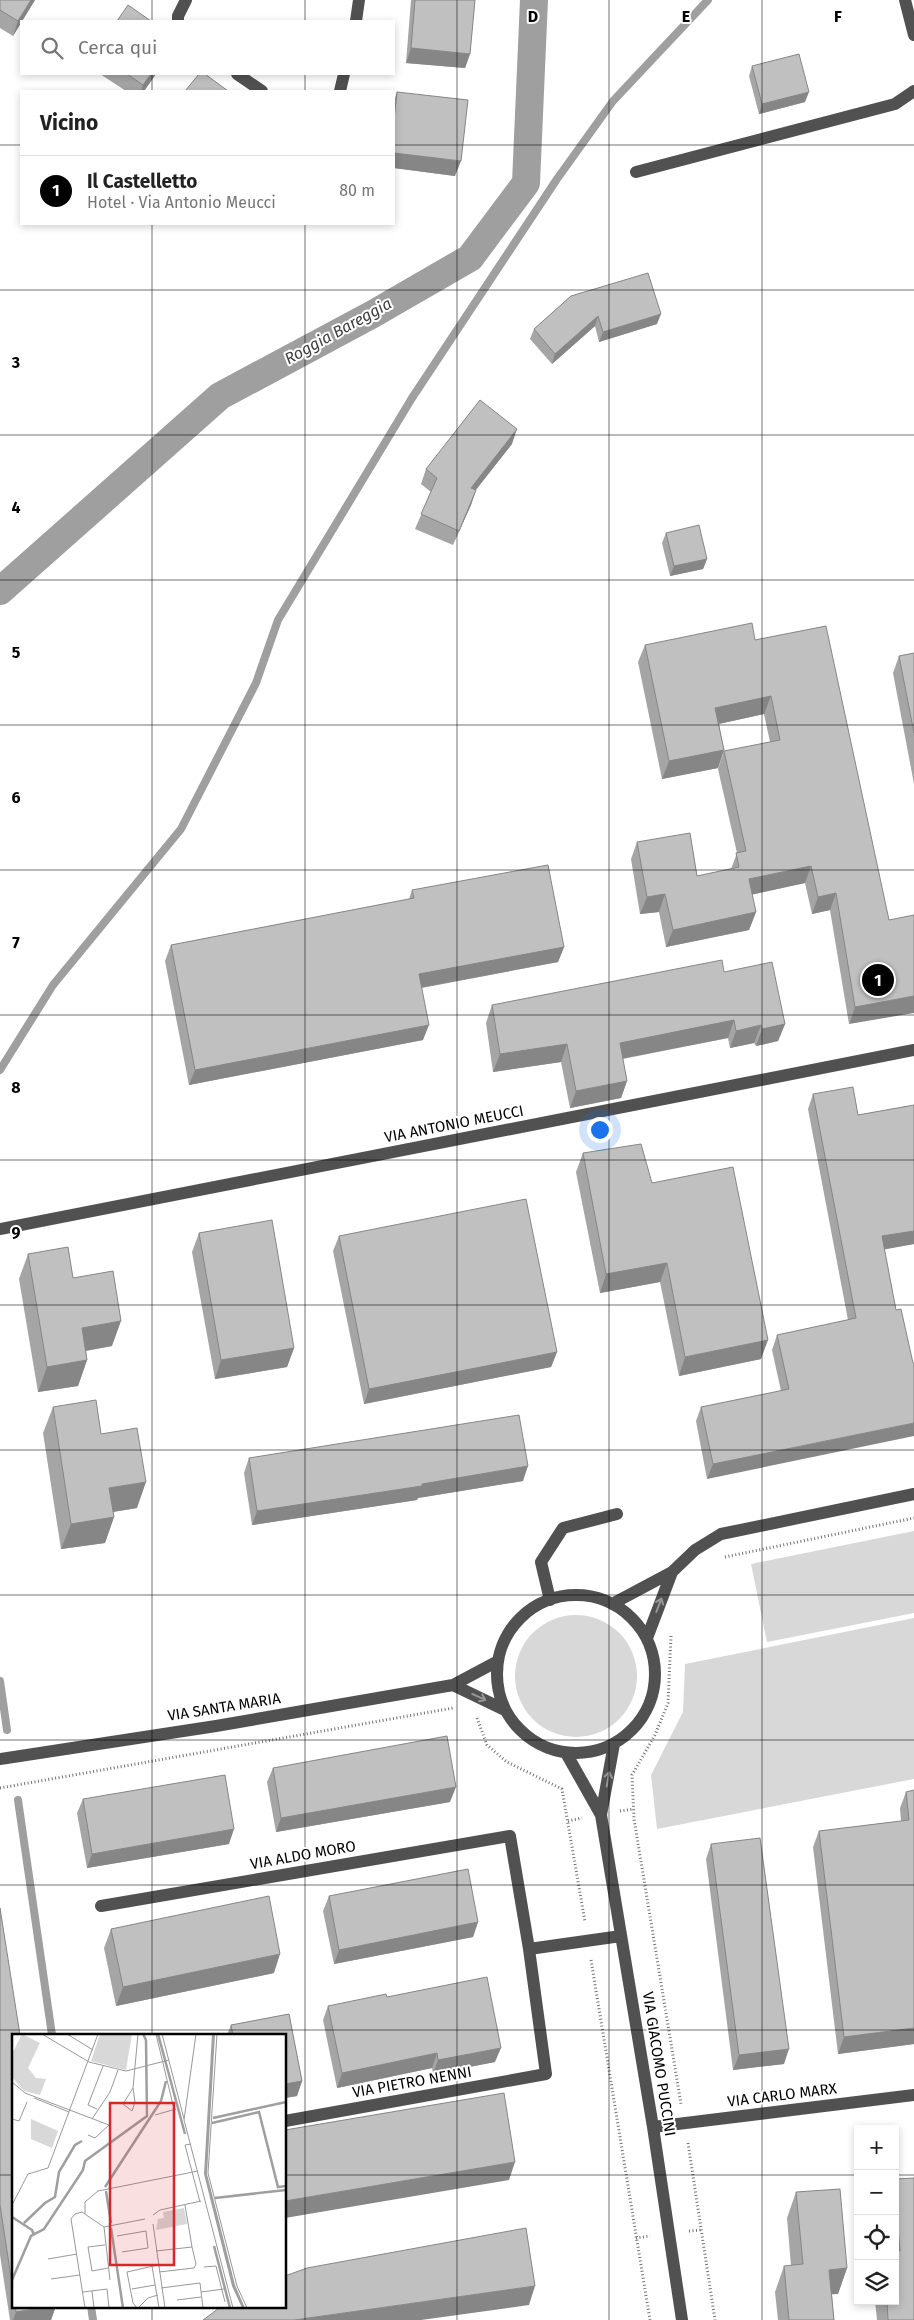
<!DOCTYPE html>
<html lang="it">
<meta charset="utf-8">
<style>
:root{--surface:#fff;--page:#f2f2f2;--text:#222;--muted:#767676;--line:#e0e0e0;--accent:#000}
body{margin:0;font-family:"Fira Sans",sans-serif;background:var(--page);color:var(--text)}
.controls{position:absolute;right:15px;bottom:15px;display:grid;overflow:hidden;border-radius:0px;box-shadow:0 2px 8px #0003}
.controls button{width:45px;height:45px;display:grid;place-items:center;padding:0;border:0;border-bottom:1px solid var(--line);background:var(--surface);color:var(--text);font:25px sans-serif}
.you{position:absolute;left:599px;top:1129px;width:18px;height:18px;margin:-12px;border:4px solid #fff;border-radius:50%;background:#1a73e8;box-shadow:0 0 0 8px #1a73e833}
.badge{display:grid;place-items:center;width:32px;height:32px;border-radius:50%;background:var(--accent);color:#fff;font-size:16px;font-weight:700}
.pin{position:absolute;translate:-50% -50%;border:2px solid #fff;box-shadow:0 1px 5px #0006}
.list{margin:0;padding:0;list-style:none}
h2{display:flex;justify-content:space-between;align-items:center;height:65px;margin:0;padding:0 20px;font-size:21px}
h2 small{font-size:16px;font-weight:400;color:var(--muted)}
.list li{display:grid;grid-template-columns:32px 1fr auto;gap:15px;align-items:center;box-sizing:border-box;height:70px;padding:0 20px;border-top:1px solid var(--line)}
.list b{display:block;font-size:19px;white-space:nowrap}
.list p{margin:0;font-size:16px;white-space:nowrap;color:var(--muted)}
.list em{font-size:16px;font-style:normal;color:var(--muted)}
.icon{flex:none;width:28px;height:28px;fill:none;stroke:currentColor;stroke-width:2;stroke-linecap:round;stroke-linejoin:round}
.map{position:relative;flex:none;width:914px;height:2320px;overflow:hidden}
.search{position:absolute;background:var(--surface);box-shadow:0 2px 8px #0003;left:20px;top:20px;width:375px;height:55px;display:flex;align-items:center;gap:12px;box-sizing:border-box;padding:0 18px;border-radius:0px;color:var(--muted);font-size:19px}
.panel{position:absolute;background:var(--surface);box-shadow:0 2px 8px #0003;left:20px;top:90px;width:375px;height:135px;border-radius:0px}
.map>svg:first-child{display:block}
</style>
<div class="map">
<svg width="914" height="2320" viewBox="0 0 914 2320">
<rect width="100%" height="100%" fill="#fff"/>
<path fill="#d8d8d8" d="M914 1531V1613L767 1642 751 1564Z
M515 1676a61 61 0 1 1 122 0a61 61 0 1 1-122 0Z
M914 1618V1779L657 1829 651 1775 683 1712 685 1664Z"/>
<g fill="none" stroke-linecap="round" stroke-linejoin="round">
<path stroke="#9f9f9f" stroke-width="8" d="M0 1070 53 985 181 829 256 683 278 620 412 398 557 179 613 101 708 0
M0 1681 7 1730
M18 1800 52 2035
M91 2306 93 2320"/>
<path stroke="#9f9f9f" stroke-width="28" d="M0 591 220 396 373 314 470 258 526 183 534 0"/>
<path stroke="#737373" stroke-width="3" stroke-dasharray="1 2.5" stroke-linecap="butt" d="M725 1557 914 1518
M671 1636 668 1703 655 1735 632 1775 634 1819 681 2104
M477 1718 487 1745 507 1762 562 1789 585 1922
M0 1788 453 1708
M620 1811 634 1809
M568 1821 582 1818
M591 1960 650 2320
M688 2143 715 2320
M689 2231 701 2230
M636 2238 650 2236"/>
<path stroke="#515151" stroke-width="12" d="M905 0 914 35
M178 21V16L186 0
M356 21 359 0
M237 74 262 91
M340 91 344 74
M636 172 895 104 914 91
M0 1229 914 1050
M497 1674a79 79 0 1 1 158 0a79 79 0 1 1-158 0Z
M550 1600 541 1562 563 1528 617 1514
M612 1604 672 1572 695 1550 721 1534 914 1494
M647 1638 672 1572
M453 1685 505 1710
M614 1744 601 1815 653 2127 682 2320
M566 1753 601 1815
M0 1759 216 1726 453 1685 498 1661
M101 1906 510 1836 529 1949 546 2074 285 2121
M529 1949 621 1936
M653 2127 914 2095"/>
</g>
<path fill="#a5a5a5" d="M0 0H35L13 36 0 28Z
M411 0H475L470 54 465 68 406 63Z
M752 66 805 102 759 114 749 76Z
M100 74H156L144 91H126Z
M397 92 455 176 394 168V101Z
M571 296 657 324 599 342 595 326 552 364 530 339 534 329Z
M512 444 476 490 471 505 453 545 415 529 431 492 421 484 426 469Z
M666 533 707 559 703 569 670 576 662 543Z
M755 640 889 920 849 1024 830 910 812 914 805 883 752 894 756 912 749 930 666 947 659 912 640 914 631 859 637 842 697 876 731 869 737 853 718 769 724 751 770 742 764 714 719 724 724 750 718 768 662 779 638 662 645 645Z
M914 653V784L893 673 899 656Z
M412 890 564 947 558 962 422 988 423 1040 189 1085 165 961 171 945 409 899Z
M724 972 785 1024 778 1041 756 1046 754 1043 730 1048 728 1038 623 1059 627 1081 621 1098 570 1108 561 1062 493 1072 486 1023 492 1005Z
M813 1094 858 1115 914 1105V1244L884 1249 896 1310 707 1479 696 1421 701 1407 781 1391 772 1350 777 1335 848 1320 808 1109Z
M583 1153 761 1359 679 1376 660 1282 600 1293 576 1172Z
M199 1233 294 1348 287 1367 215 1379 192 1252Z
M339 1236 557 1352 551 1367 364 1404 333 1251Z
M28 1254 73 1278 112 1346 86 1351 87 1360 78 1386 38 1392 19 1279Z
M53 1407 101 1434 137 1508 113 1512 114 1517 105 1543 61 1549 43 1433Z
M249 1458 523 1481 418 1498 417 1500 252 1525 244 1473Z
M273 1768 450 1802 276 1832 267 1782Z
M914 1790V2044L838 2054 813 1847 819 1831 901 1821 900 1808 906 1792Z
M83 1799 229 1844 87 1868 77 1813Z
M711 1844 784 2064 733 2070 706 1859Z
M329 1896 478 1922 473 1937 334 1964 323 1911Z
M0 1908 14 2035V2306H56L51 2320H10L0 2255Z
M111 1929 274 1973 116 2006 104 1948Z
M328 2006 495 2062 433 2074 432 2068 337 2088 323 2020Z
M289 2014 302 2081 297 2096 285 2098V2035H227L231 2025Z
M895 2179 914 2320H877L875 2301H895Z
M796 2192 847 2268 838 2294H832L834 2320H778L775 2292 784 2266H791L787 2218Z"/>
<path fill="#868686" d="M31 0H35L13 36 18 21Z
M411 48 470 54 465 68 406 63Z
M151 74H156L144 91H141L143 85Z
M809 92 805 102 759 114 762 104Z
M394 153 461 161 455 176 394 168Z
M661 314 657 324 599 342 603 332Z
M598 316 595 326 552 364 555 354Z
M517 429 512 444 466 502 471 488Z
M476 490 471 505 453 545 459 531Z
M707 559 703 569 670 576 674 566Z
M771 696 764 714 709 726 715 708Z
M724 750 718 768 662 779 669 761Z
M811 866 805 883 742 897 749 879Z
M836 893 830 910 812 914 818 897Z
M665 894 659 912 640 914 647 897Z
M756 912 749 930 666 947 673 930Z
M564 947 558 962 413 989 419 974Z
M914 996V1013L849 1024 855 1007Z
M734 1020 728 1038 614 1060 620 1043Z
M785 1024 778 1041 756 1046 762 1029Z
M429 1025 423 1040 189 1085 195 1070Z
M761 1025 754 1043 730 1048 736 1031Z
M567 1044 561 1062 493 1072 500 1054Z
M627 1081 621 1098 570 1108 576 1091Z
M914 1231V1244L876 1251 882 1236Z
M667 1263 660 1282 600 1293 606 1274Z
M121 1321 112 1346 73 1353 82 1328Z
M768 1340 761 1359 679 1376 685 1357Z
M294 1348 287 1367 215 1379 221 1360Z
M557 1352 551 1367 364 1404 369 1389Z
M87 1360 78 1386 38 1392 47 1367Z
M914 1423V1436L707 1479 713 1464Z
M528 1466 523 1481 418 1498 417 1500 252 1525 257 1511Z
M146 1482 137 1508 100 1514 109 1488Z
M114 1517 105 1543 61 1549 71 1524Z
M456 1787 450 1802 276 1832 281 1818Z
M234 1829 229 1844 87 1868 92 1854Z
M478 1922 473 1937 334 1964 339 1950Z
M280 1954 274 1973 116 2006 123 1987Z
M914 2028V2044L838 2054 844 2037Z
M501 2048 495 2062 433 2074 438 2060Z
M789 2049 784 2064 733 2070 739 2055Z
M437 2053 432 2068 337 2088 342 2073Z
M302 2081 297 2096 285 2098V2084Z
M515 2162 509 2180 285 2218V2201Z
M847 2268 838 2294 820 2295 829 2270Z
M535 2286 529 2305 421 2320H294Z
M56 2306 51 2320H13L16 2312Z"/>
<path fill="#c0c0c0" stroke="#868686" d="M0 0H31L18 21 0 10Z
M415 0H475L470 54 411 48Z
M128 5 151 21H117Z
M799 54 809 92 762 104 752 66Z
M127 74H151L143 85Z
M199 74H205L228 91H185Z
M397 92 468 100 461 161 394 153V119Z
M648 273 661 314 603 332 598 316 555 354 534 329 571 296Z
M480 400 517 429 471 488 476 490 459 531 421 514 437 478 426 469Z
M699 525 707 559 674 566 666 533Z
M752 623 755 640 826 626 889 920 914 915V996L855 1007 836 893 818 897 811 866 749 879 756 912 673 930 665 894 647 897 637 842 690 833 697 876 739 867 736 853 746 851 724 751 780 740 771 696 715 708 724 750 669 761 645 645Z
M914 653V733L899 656Z
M548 865 564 947 419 974 429 1025 195 1070 171 945 414 898 412 890Z
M722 960 724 972 772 962 785 1024 762 1029 761 1025 736 1031 734 1020 620 1043 627 1081 576 1091 567 1044 500 1054 492 1005Z
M853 1087 858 1115 914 1105V1231L882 1236 896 1310 901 1309 913 1363H914V1423L713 1464 701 1407 789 1389 777 1335 856 1318 813 1094Z
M641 1144 652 1183 733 1167 768 1340 685 1357 667 1263 606 1274 583 1153Z
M526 1199 557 1352 369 1389 339 1236Z
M272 1220 294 1348 221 1360 199 1233Z
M68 1247 73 1278 113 1271 121 1321 82 1328 87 1360 47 1367 28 1254Z
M96 1400 101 1434 137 1428 146 1482 109 1488 114 1517 71 1524 53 1407Z
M519 1415 528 1466 422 1484V1486L257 1511 249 1458Z
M447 1736 456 1787 281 1818 273 1768Z
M225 1775 234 1829 92 1854 83 1799Z
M914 1790V2028L844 2037 819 1831 909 1820 906 1792Z
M760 1838 789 2049 739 2055 711 1844Z
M468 1869 478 1922 339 1950 329 1896Z
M269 1896 280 1954 123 1987 111 1929Z
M0 1908 20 2035H14V2297L0 2205Z
M487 1977 501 2048 438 2060 437 2053 342 2073 328 2006 386 1994 387 1997Z
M289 2014 302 2081 285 2084V2035H233L231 2025Z
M504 2093 515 2162 285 2201V2130Z
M914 2178V2320H888L887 2301H895V2252L900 2251 895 2191V2179Z
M840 2189 847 2268 829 2270 834 2320H789L784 2266 803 2264 796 2192Z
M526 2228 535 2286 294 2320H203L222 2306H285V2276L307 2268Z
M15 2306H55L16 2312Z"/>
<defs><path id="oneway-shaft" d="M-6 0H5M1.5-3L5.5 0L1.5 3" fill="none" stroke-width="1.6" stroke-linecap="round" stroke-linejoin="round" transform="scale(1.25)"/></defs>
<g stroke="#979797">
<use href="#oneway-shaft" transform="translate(659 1605) rotate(-69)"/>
<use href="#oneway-shaft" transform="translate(479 1697) rotate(25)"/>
<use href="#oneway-shaft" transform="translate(608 1779) rotate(-80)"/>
</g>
<path fill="none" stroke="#000" stroke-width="1" stroke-opacity="0.55" d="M152 0V21M305 0V21M457 0V2320M609 0V2320M762 0V2320M152 74V91M305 74V91M0 145H21M394 145H914M152 224V2035M305 224V2320M0 290H914M0 435H914M0 580H914M0 725H914M0 870H914M0 1015H914M0 1160H914M0 1305H914M0 1450H914M0 1595H914M0 1740H914M0 1885H914M0 2030H914M0 2175H14M285 2175H858M895 2175H914M152 2306V2320"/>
<g text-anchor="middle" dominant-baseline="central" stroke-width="4" stroke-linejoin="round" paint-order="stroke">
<g font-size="15" fill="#000" stroke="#fff">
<text transform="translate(454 1124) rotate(-11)">VIA ANTONIO MEUCCI</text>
<text transform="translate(224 1707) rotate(-9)">VIA SANTA MARIA</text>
<text transform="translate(303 1855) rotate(-10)">VIA ALDO MORO</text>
<text transform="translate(659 2064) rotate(81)">VIA GIACOMO PUCCINI</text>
<text transform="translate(412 2082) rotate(-10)">VIA PIETRO NENNI</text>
<text transform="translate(782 2095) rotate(-7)">VIA CARLO MARX</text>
</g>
<g font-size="16" font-style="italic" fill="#404040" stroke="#fff">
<text transform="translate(338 331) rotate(-29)">Roggia Bareggia</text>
</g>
</g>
<g transform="translate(12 2034)">
<rect width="274" height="274" fill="#fff"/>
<path d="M10 0 28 9 16 34 24 44 34 45 28 61 12 57 0 43V20ZM88 0H120L114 36 79 27ZM19 85 46 97 40 114 19 105ZM172 174 175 190 144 196 146 185 152 184 151 178Z" fill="#d8d8d8"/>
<path d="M200 0H203L195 140 223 251 233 274H230L220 252 192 140Z" fill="#9f9f9f"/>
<path fill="none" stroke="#9f9f9f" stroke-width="2.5" d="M146 0 173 100M201 84 274 68M200 89 247 78 266 153 274 152M93 153 149 67 154 47M94 157 99 189M203 164 274 156M0 183 20 196 22 201M12 189 33 169 43 163 47 138 63 111 70 107M99 194 111 274M202 212 218 274M0 246 19 202 32 195 71 136 73 127 135 82 134 6 131 0"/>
<path fill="none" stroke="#999" stroke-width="1" d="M30 0 77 28 114 37 157 26M55 0 81 16M144 0 162 75M150 0 172 85M184 0 172 86 221 274M205 0 196 139 225 252 235 274M0 48 13 59 97 91 83 104 76 101M121 54 111 70 120 77 123 68 121 54 126 0M22 64 57 78M85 75 76 71 91 32M143 81 164 75M0 85 7 87 15 68M80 85 98 58 106 36M179 110 173 111 188 168M0 171 16 140 36 134 86 0M173 171 180 213M73 180V168L86 157 186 137M141 181 148 176 189 167M141 190 153 274M92 193 98 246M92 193 133 185M105 202 134 197 136 214 110 218M93 211 76 213 80 237 96 234M144 217 180 213 184 230 182 234 147 238M36 225 65 220M140 232 147 274M192 233 204 232 213 268M39 245 68 241M149 254 188 249 191 274M120 255 143 251M80 257 82 274M71 258 95 255 97 274M189 258 212 255M165 266 189 263M73 274 59 185 63 180 70 178 92 193M125 274 121 269 115 238 146 231M126 274 136 264 146 261"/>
<path fill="#d62828" fill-opacity="0.15" stroke="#d62828" stroke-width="2.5" d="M98 69H162V231H98Z"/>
<rect width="274" height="274" fill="none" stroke="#000" stroke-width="2.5"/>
</g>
<g font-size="16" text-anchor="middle" font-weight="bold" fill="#000" stroke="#fff" stroke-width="4" stroke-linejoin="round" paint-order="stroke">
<text x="533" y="22">D</text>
<text x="686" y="22">E</text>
<text x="838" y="22">F</text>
<text x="16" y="368">3</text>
<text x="16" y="513">4</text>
<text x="16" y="658">5</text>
<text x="16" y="803">6</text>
<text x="16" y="948">7</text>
<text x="16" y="1093">8</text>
<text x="16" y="1238">9</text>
</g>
</svg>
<div class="controls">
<button>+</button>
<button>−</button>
<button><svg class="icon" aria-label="locate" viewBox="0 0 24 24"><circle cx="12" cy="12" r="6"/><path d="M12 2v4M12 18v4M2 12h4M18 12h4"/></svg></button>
<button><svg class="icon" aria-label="layers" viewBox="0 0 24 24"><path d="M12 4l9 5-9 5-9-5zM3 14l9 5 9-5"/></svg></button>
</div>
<div class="you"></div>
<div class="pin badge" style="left:878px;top:980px">1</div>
<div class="search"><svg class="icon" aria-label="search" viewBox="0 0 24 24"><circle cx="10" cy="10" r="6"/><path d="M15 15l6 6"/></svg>Cerca qui</div>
<section class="panel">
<h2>Vicino<small></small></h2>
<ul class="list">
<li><span class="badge">1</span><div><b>Il Castelletto</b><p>Hotel · Via Antonio Meucci</p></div><em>80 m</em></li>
</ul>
</section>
</div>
